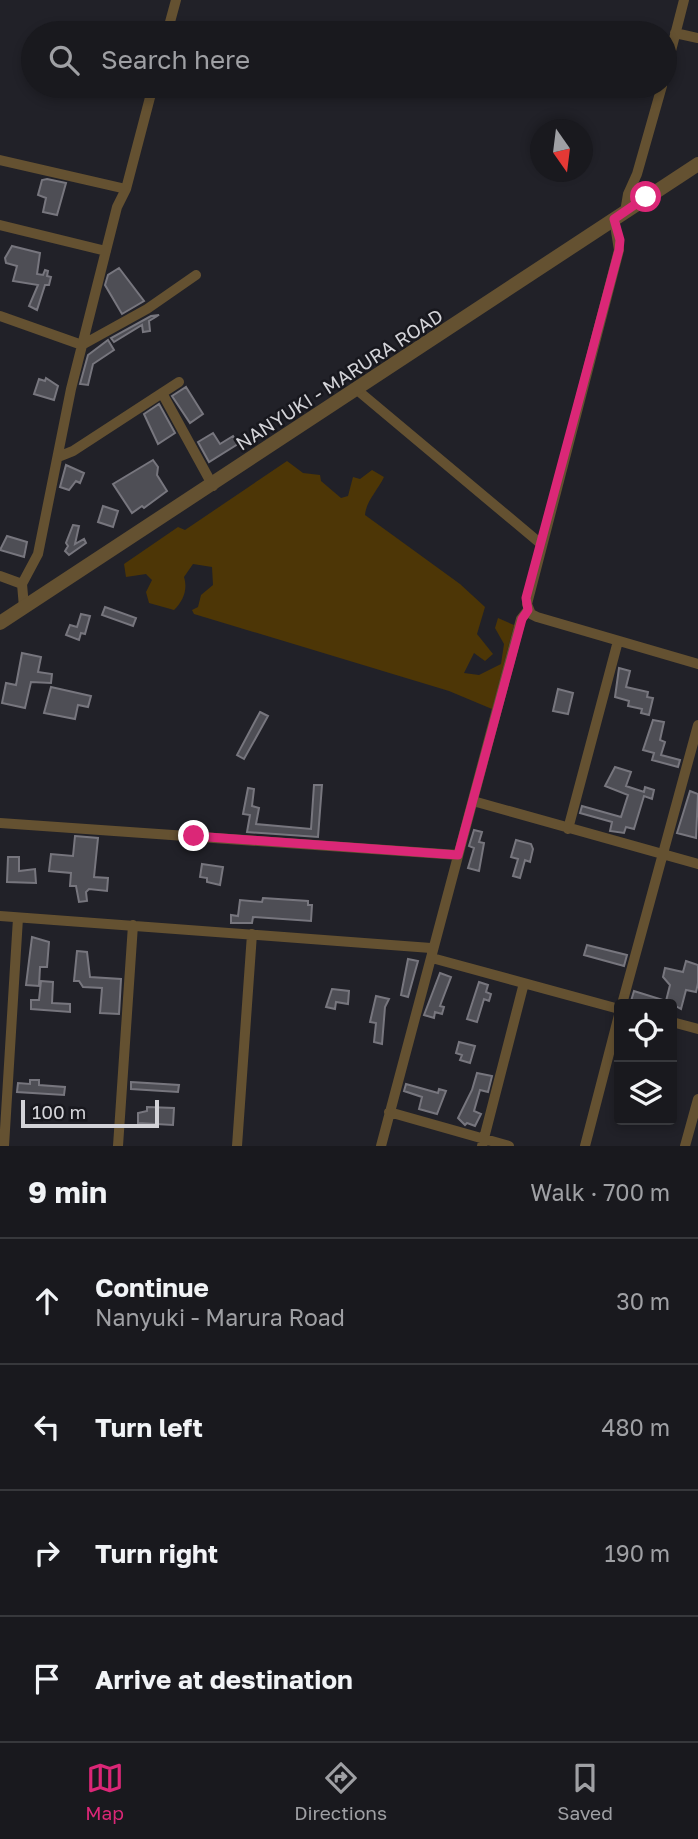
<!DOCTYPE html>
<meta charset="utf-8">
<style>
:root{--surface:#19191e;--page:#26262b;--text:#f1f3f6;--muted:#9fa0a4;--line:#37383c;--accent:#db2777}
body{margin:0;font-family:"Golos Text",sans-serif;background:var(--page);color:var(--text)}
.controls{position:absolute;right:21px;bottom:21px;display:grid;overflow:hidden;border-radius:7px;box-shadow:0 4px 10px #0003}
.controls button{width:63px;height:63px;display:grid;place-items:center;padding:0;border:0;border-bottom:2px solid var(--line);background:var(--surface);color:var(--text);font:35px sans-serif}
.compass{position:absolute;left:530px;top:119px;width:63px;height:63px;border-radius:50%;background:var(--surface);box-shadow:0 4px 10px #0003;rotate:166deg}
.scale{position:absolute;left:21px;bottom:18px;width:138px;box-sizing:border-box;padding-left:7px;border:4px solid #d3d3d8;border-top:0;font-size:19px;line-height:24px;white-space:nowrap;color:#d3d3d8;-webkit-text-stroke:5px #18181e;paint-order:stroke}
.stop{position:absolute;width:21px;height:21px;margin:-16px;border:5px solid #db2777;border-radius:50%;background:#fff}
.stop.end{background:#db2777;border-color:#fff;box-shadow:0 2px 7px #0008}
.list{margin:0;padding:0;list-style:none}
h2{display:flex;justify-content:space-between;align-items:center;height:91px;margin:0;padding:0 28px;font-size:30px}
h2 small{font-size:23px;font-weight:400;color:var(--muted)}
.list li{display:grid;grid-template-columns:46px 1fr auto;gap:21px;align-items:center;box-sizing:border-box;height:126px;padding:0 28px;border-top:2px solid var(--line)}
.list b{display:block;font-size:26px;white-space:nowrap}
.list p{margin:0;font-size:23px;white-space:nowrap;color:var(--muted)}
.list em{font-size:23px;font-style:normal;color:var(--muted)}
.icon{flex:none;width:38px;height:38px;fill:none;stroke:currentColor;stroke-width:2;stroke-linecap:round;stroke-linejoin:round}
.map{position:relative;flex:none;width:698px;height:1146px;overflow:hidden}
.search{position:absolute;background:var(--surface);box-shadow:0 4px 10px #0003;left:21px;right:21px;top:21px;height:77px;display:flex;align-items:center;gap:18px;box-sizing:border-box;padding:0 24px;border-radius:38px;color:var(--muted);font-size:26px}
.sheet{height:595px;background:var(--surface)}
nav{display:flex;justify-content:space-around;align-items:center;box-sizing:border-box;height:98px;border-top:2px solid var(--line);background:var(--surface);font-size:19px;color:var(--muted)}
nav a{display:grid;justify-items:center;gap:4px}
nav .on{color:var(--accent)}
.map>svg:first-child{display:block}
</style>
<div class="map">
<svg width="698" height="1146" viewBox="0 0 698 1146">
<rect width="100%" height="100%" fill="#212128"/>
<path fill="#4d3606" d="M287 461 303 473 320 475 321 481 341 498 348 496 353 477 360 479 372 470 384 477C378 490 366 501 365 515L460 584 485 607 477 634 493 654 485 661 474 653 464 673 479 675 501 664 504 644 495 628 498 618 514 625 492 709 449 691 194 614 192 610 198 607 201 595 213 585 212 567 193 564 184 577C188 590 183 601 174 610L149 603 146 592 152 580 146 574 126 577 124 564 178 527 185 530Z"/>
<path fill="#4e4e55" stroke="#77767e" stroke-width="2" d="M47 179 66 183 57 215 43 212 46 198 38 195 42 180Z
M12 246 40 253 37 274 43 275 45 270 48 271 47 276 51 277 49 285H45L37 310 29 306 38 285 13 281 17 266 6 263 5 258Z
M119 268 144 301 122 314 105 285 108 275Z
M159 315 149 321 150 331 143 332 142 325 114 342 111 338 151 316Z
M108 340 114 350 93 364 88 385 80 384 88 355Z
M46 378 58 386 54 400 34 394 39 379 45 381Z
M186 387 203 414 190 423 172 396Z
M159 404 175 433 158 444 144 414Z
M213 433 220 444 233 436 238 444 209 462 198 442Z
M153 460 158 467 157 475 167 491 144 508 142 506 132 513 113 484Z
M66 465 84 473 80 483 76 481 69 490 60 487Z
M103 506 118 511 113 527 98 522Z
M73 525 79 526 75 544 84 539 86 543 69 555 65 551 68 546 66 543Z
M7 536 27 542 24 557 0 550Z
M105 607 136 618 133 626 102 615Z
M81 614 90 616 85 634 81 633 79 640 66 635 70 625 77 627Z
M22 653 41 657 38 672 52 674 51 683 31 682 25 708 2 703 6 683 16 685Z
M619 668 630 671 626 687 648 692 647 697 653 698 649 715 641 713 642 709 628 706 629 701 615 697Z
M51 687 91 696 88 707 78 705 75 719 44 713Z
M558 689 573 693 568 714 553 711Z
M260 712 268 716 244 759 237 755Z
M653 720 664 722 660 740 665 742 661 755 680 760 678 767 652 760 654 753 643 750Z
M615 767 631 772 626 786 644 792 645 787 654 790 652 799 644 796 634 829 626 827 624 833 610 831 612 822 580 813 582 806 621 817 628 795 605 786Z
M314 785H322L318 837 247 832 250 815 243 814 248 788 254 789 252 806 259 808 256 824 311 829Z
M690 791 698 794 696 838 677 833Z
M474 830 482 832 479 842 484 843 479 871 468 868 474 848 469 846Z
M75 836 98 838 94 877 108 878 107 891 89 889 86 892 87 901 79 902 76 886H70L71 873 49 871 51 854 73 856Z
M516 840 531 844 533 849 530 862 525 860 520 878 513 876 518 859 511 857Z
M8 857H19V871L35 869 36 883 7 882Z
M202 864 223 867 220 885 207 882V878L200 877Z
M263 898 308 901V905H312L311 921 253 917 252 923H231V915L238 916 240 900 262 902Z
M32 937 49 942 47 967H40L39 986 26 985Z
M587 945 627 955 624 966 584 955Z
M77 951 87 952 90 977 121 979 119 1014 100 1013 102 988 83 987 79 981H74Z
M408 959 418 961 408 997 401 995Z
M686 961 698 965V983L696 992 686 990 681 1009 672 1004 631 1001 634 991 666 1001 670 985 663 977 665 968 683 972Z
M440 973 451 977 440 1006 444 1007 442 1014 435 1012 434 1018 424 1015Z
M41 981 53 982 52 1003 70 1004V1012L31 1009V1000H39Z
M479 982 488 985 486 992 491 994 489 1001 484 999 477 1022 467 1019Z
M332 989 349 991 348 1004 336 1002 335 1009 326 1007Z
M376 996 389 999 385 1007 382 1044 374 1042 376 1023 370 1022Z
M459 1042 475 1046 470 1063 460 1060 462 1055 456 1053Z
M477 1073 492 1076 488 1092 480 1090 474 1111 481 1114 475 1126 467 1123 465 1125 458 1118 472 1090Z
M30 1080H39V1085L65 1087 64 1095 17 1092 18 1083 30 1084Z
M131 1082 179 1085 178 1092 131 1089Z
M406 1084 438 1093 439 1089 446 1091 437 1114 419 1109 422 1097 404 1091Z
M147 1107 174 1108 173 1125 138 1123V1113L147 1111Z"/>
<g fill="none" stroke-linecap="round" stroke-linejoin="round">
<path stroke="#645131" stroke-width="10" d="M167 33 176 0
M675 33 698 38
M665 74 684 0
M0 160 126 189
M625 212 628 194 637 174 662 86
M614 219 619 250 527 604 531 614 537 617 698 664
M0 225 106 251
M0 316 82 345 147 309 196 275
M356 389 541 544
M162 393 213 486
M58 457 73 451 179 382
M0 576 22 584
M24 607 22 584 38 554 71 389 117 207 126 189 153 86
M473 801 698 864
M0 823 458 855
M568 829 618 641
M0 916 431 948
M432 958 619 1009
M622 1004 698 725
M672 1022 698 1029
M389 1112 509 1146
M4 1146 18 918
M118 1146 133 925
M237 1146 252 934
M381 1146 521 619 528 610
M482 1146 524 983
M585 1146 619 1015
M685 1146 698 1099"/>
<path stroke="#645131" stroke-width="14" d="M0 623 698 164"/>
</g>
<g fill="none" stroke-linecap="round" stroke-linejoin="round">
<path stroke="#db2777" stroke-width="9" d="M194 836 458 855 522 619 528 610 526 598 619 250 620 240 614 219 646 197"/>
</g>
<g text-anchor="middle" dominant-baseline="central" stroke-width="5" stroke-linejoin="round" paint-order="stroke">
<g font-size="19" fill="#d3d3d8" stroke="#18181e">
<text transform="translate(339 379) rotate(-33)">NANYUKI - MARURA ROAD</text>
</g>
</g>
</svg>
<div class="controls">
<button><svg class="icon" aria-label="locate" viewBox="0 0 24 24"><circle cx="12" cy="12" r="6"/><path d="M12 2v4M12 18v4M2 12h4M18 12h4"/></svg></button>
<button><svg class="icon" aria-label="layers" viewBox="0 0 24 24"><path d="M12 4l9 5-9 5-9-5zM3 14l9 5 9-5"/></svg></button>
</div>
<svg class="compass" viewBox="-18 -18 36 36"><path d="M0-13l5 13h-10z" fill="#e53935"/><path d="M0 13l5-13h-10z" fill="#9fa0a4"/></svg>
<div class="scale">100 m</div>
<div class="stop" style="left:646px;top:197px"></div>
<div class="stop end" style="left:194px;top:836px"></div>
<div class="search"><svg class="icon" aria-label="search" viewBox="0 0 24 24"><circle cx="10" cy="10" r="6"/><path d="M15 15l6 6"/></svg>Search here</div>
</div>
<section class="sheet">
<h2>9 min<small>Walk · 700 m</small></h2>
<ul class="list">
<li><svg class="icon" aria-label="ahead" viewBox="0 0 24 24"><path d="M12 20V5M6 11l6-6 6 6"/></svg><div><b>Continue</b><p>Nanyuki - Marura Road</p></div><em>30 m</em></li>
<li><svg class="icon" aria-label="left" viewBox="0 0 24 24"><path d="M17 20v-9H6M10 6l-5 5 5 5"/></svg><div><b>Turn left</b></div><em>480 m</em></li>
<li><svg class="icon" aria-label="right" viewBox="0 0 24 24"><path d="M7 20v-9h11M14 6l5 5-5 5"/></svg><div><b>Turn right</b></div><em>190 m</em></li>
<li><svg class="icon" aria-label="arrive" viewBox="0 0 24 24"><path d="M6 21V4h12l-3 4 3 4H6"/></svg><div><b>Arrive at destination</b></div></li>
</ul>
</section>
<nav>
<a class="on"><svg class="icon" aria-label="map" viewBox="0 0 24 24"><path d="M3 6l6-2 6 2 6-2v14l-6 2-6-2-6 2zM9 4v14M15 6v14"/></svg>Map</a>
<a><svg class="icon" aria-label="directions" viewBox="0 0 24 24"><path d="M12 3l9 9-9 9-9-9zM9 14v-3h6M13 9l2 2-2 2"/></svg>Directions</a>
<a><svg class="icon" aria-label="saved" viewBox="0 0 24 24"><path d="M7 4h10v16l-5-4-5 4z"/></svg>Saved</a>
</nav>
